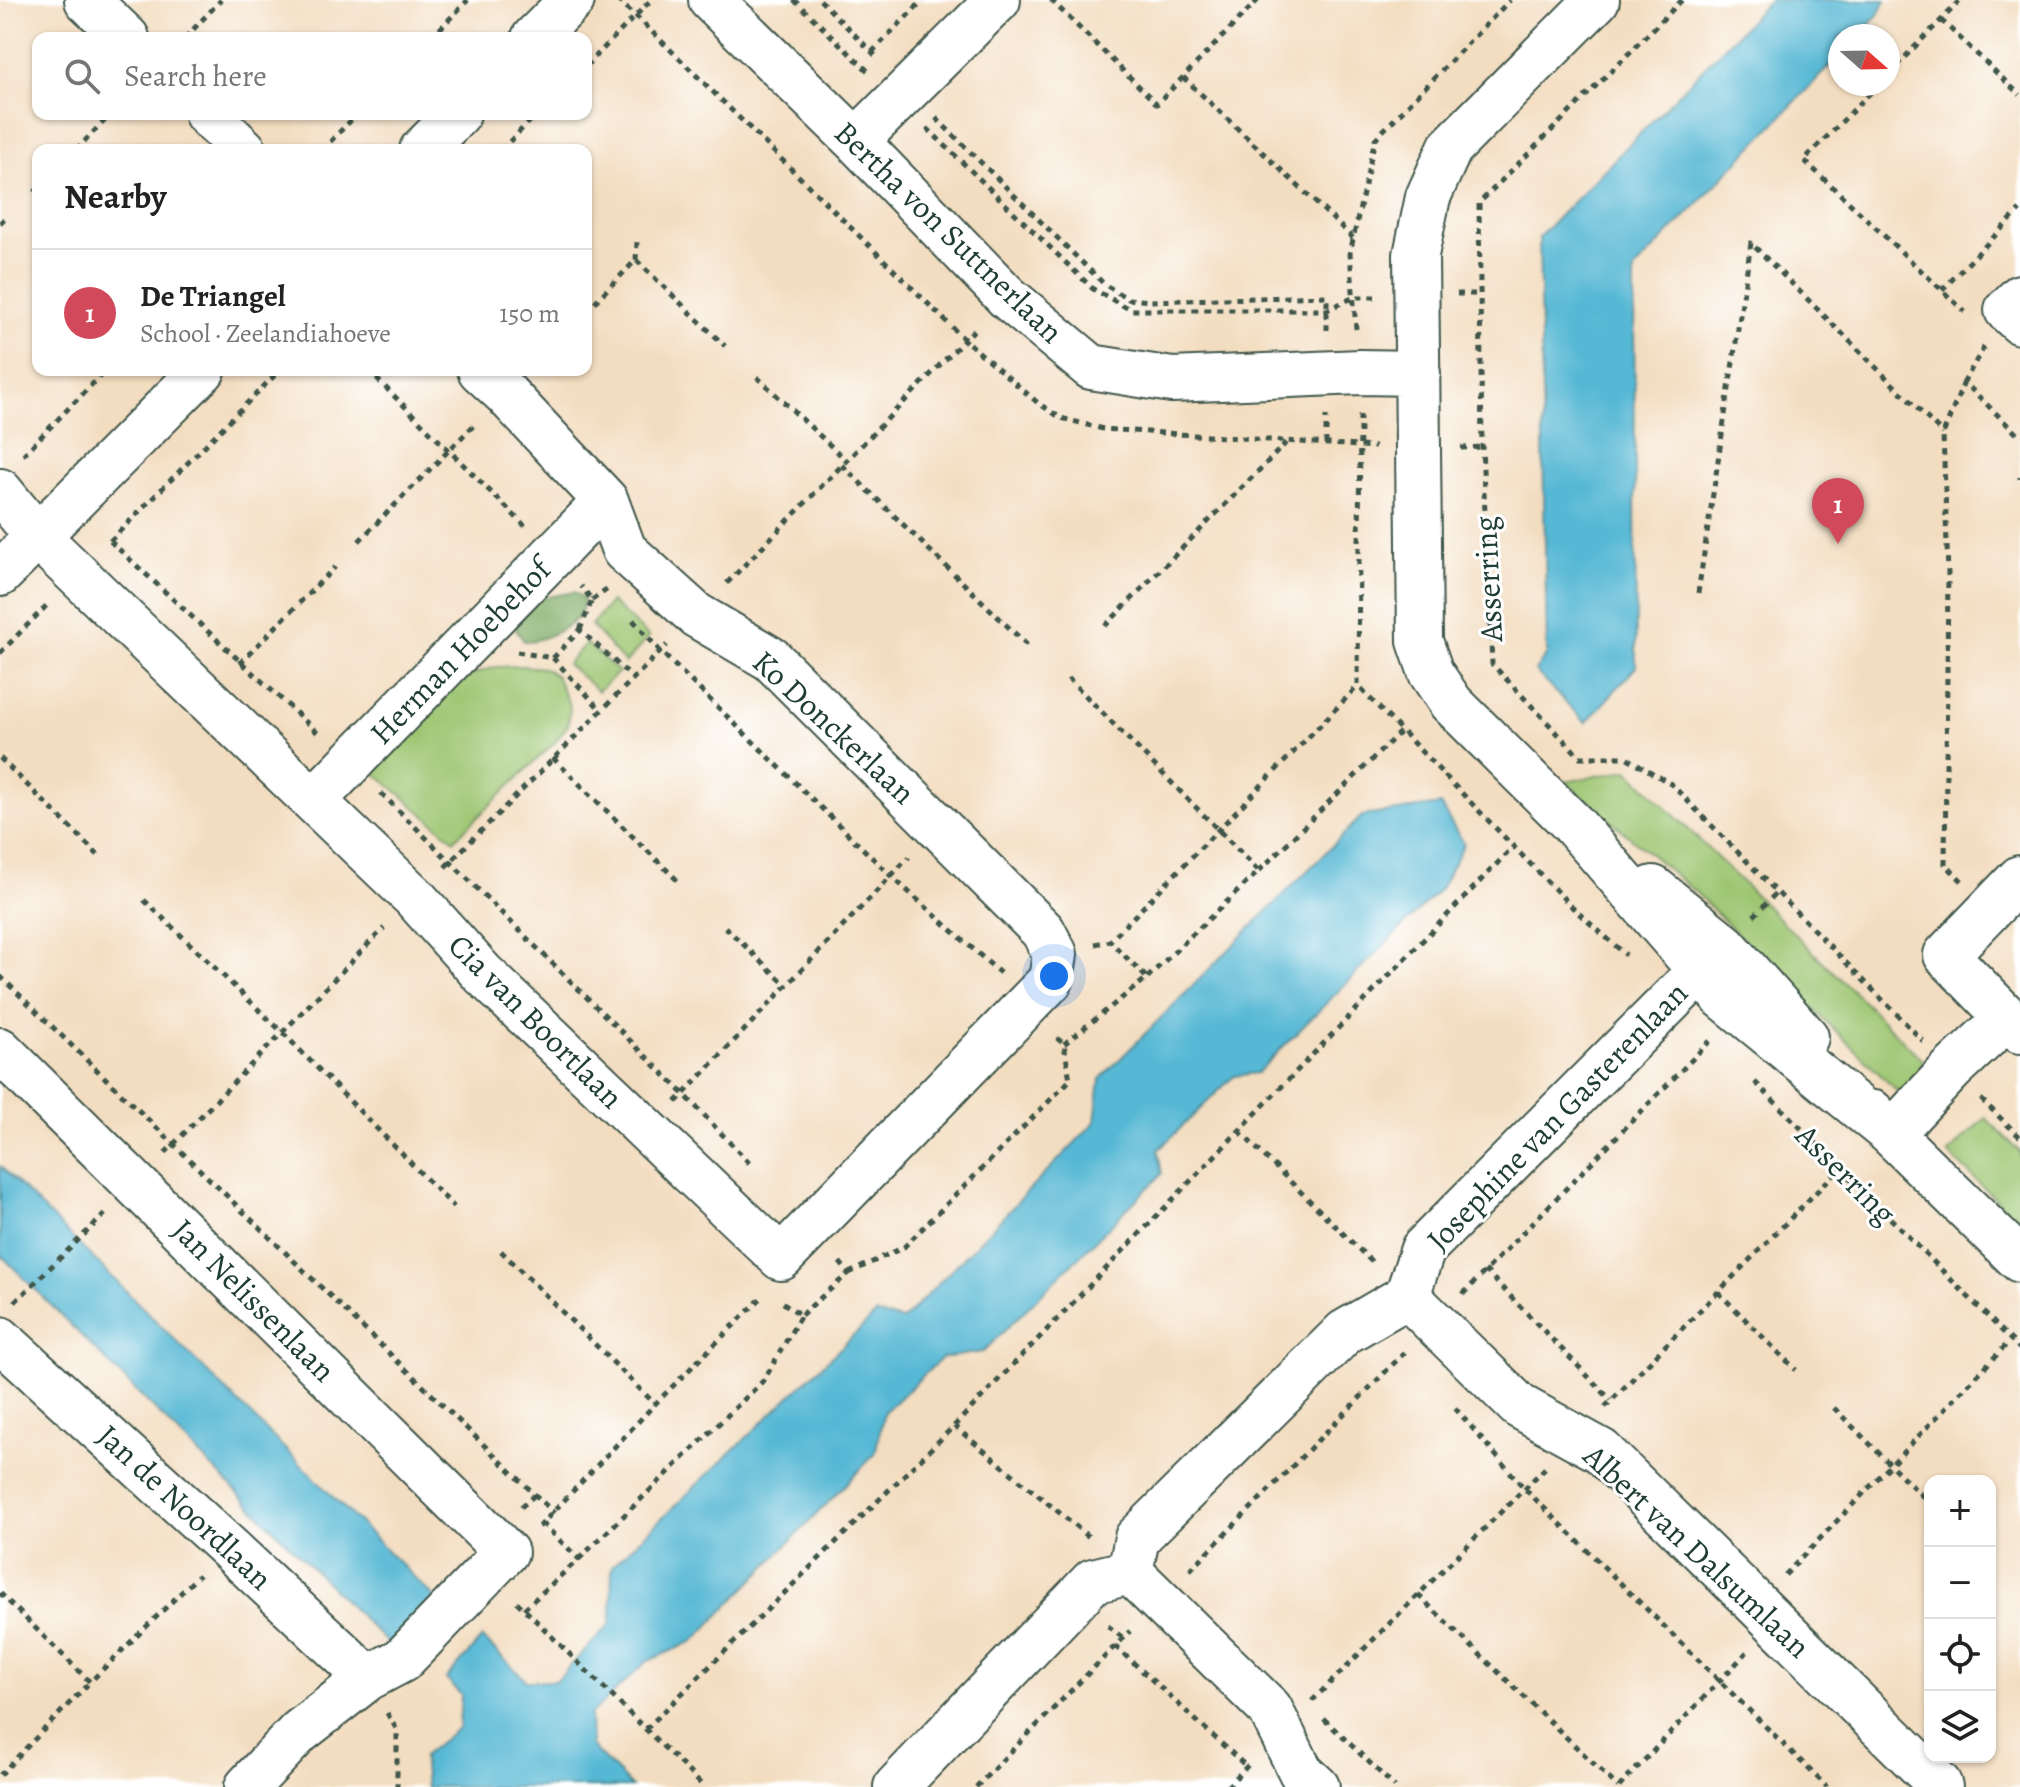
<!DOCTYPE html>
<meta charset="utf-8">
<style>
:root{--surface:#fff;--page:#f2f2f2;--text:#222;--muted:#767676;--line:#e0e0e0;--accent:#d1495b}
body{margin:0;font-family:Alegreya,serif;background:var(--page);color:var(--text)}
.controls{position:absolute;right:24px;bottom:24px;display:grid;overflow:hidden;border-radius:16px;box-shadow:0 2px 6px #0004}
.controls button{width:72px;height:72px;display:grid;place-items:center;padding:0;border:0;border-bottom:2px solid var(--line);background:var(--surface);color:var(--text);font:40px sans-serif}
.compass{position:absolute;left:1828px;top:24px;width:72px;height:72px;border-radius:50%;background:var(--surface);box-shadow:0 2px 6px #0004;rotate:110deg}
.you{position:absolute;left:1054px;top:976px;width:28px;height:28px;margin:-20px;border:6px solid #fff;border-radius:50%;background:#1a73e8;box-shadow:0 0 0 12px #1a73e833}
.badge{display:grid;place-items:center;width:52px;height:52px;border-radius:50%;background:var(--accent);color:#fff;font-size:26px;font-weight:700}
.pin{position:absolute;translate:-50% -66px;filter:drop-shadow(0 2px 4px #0008)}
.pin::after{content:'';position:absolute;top:42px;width:28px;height:24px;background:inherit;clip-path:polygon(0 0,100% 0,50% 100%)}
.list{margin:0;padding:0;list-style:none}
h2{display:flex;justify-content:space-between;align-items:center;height:104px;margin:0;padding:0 32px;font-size:34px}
h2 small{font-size:26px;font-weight:400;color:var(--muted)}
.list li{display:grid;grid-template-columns:52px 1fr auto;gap:24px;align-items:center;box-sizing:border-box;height:128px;padding:0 32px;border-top:2px solid var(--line)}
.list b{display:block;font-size:30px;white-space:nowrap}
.list p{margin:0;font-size:26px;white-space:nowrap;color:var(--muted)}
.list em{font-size:26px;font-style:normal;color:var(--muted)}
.icon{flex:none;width:44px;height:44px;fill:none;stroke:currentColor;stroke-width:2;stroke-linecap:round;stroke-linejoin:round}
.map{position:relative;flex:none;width:2020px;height:1787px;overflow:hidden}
.search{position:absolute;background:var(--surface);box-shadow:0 2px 6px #0004;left:32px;top:32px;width:560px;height:88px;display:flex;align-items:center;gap:20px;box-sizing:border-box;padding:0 28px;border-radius:16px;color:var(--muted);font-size:30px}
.panel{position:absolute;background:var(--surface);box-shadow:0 2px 6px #0004;left:32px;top:144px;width:560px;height:232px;border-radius:16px}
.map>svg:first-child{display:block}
</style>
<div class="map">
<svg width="2020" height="1787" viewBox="0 0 2020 1787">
<rect width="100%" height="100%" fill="#fff"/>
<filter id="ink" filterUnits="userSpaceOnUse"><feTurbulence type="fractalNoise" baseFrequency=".0125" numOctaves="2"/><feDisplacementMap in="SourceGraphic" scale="16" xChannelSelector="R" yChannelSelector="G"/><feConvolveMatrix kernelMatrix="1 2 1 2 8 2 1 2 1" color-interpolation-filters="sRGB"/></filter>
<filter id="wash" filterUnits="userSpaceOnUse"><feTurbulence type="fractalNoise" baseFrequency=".006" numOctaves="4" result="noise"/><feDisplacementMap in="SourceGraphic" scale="32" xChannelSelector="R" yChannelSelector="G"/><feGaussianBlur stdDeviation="1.8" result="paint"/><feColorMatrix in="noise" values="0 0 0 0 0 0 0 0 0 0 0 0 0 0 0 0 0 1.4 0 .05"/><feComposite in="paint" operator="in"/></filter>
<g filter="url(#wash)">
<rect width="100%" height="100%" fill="#f3ddc0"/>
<path fill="#9ec672" stroke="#5e8253" stroke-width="2" d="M611 602 649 637 625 663 591 625Z
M586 643 619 672 598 691 567 664Z
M521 666 544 668 556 676 570 706 568 725 554 743 454 840 369 768 447 688 466 676 496 667Z
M1628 770 1934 1071 1905 1099 1695 892 1565 782Z
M1986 1118 2020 1152V1223L1948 1153Z"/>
<path fill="#7eab64" stroke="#4e744c" stroke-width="2" d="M574 592 584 599C583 603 583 608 581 612 574 627 540 642 524 641L517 631 514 620 536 599Z"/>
<path fill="#56b8d4" stroke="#3a7a84" stroke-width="2" d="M1770 0H1886L1878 15 1859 36H1840V55L1634 270 1636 667 1586 723 1535 671 1547 654 1539 237Z
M1440 805 1464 844 1440 889 1257 1073 1234 1076 1158 1150 1162 1174 983 1352 942 1358 884 1412 875 1454 694 1641 646 1662 590 1715 591 1746 632 1787H426L423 1756 459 1727 461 1695 446 1679 482 1638 527 1681H556L611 1623 612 1566 876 1314 903 1320 1095 1122 1100 1079 1362 816Z
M0 1166 437 1600 391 1647 0 1254Z"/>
</g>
<g filter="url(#ink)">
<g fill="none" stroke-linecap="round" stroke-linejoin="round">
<g stroke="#3f5549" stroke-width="48">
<path id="minor" d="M87 0 127 38
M711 0 856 141 1007 297 1091 367 1172 380 1360 372 1418 373
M1597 0 1450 148 1428 197 1416 255 1420 641 1431 673 1451 703 1573 824 1723 997 1891 1134
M534 38 572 0
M207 114 244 150
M856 141 998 0
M422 150 458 114
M2020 297 2007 310 2020 322
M0 491 37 536 414 897 482 973 781 1258 1051 980 1055 954 1043 931 771 659 696 615 624 550 606 501 505 393 480 370
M0 574 203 370
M314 800 606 501
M2020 878 1946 955 2020 1031
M1653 888 1725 946 1806 1037
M0 1050 506 1552 402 1660 368 1678 299 1732 247 1787
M1873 1113 1891 1134 2020 1260
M1891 1134 1951 1070 2007 1018
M1407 1296 1519 1406 1601 1451 1939 1784 1940 1787
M0 1339 228 1547 368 1678
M1130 1572 1270 1709 1301 1772 1317 1787
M896 1787 1093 1581 1130 1572 1137 1538 1345 1332 1407 1296 1423 1249 1725 946"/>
</g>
<path stroke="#3f5549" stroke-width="5" stroke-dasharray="6 6" stroke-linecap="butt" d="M617 0 636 16 965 340 1038 403 1061 418 1103 429 1375 447
M794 0 868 71
M820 0 879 59
M1051 0 1157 104 1258 0
M1682 0 1479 203 1482 447 1492 664 1580 757H1626L1671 784 1923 1041
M1941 20 2020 95
M185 38 221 0
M431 38 468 0
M872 52 923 0
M586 66 651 0
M1888 74 1961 0
M1183 77 1353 238
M1879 84 1804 160 1965 312
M936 118 1104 284 1128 299 1150 301 1327 296V330
M927 128 1093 289 1131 310H1327L1354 297H1375
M76 150 111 114
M322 150 357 114
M501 150 537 114
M35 192 38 189
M0 223 5 218
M636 260 637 241
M1942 290 2020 210
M1457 294H1480
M586 311 636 260 725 346
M1356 329 1350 253 1375 139 1510 0
M1984 347 1964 382 2020 437
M368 370 525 526
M757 377 847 461
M1360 415 1358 686 1575 910 1626 955
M1326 444V416
M1461 448 1482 447
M23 455 106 370
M842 465 1031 649
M2020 477V479
M110 541 319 734
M110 541 280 370
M359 541 477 422
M727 583 977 327
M1698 593 1751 243 1943 434
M592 600 608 589
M633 620 660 651 891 876 1000 973
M1105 626 1287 442
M580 630 592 600 581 586
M517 652 553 658 601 710
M0 653 47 605
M553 658 580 630 633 678
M240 663 335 567
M1068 678 1259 871 1147 978
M0 758 98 855
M553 758 679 882
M381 793 684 1094 752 1166
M445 867 667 645
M1259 871 1402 730
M1962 881 1945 864 1948 574 1943 434 1964 382
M144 900 282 1032 454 1207
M1754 916 1778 891
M725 927 787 986
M1095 944 1110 941 1358 686
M0 976 554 1513
M1064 1044 1147 978 1110 941
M1755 1082 2020 1349
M1981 1099 2020 1137
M676 1102 909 857
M1239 1131 1375 1265
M165 1153 384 928
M501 1251 655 1404
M1485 1270 1611 1400
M849 1273 904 1247 1070 1080 1064 1044 1053 1035
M1718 1292 1796 1370
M1463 1294 1710 1041
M15 1302 105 1214
M801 1315 849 1273 837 1259
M1605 1407 1840 1168
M1455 1408 1524 1488 1827 1787
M1834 1408 1930 1504
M954 1426 1089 1537
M521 1507 536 1494
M539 1527 655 1404 763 1296
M579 1559 764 1380 801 1315 782 1302
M1990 1562 1991 1563
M1190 1570 1405 1352
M1785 1575 2011 1340
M0 1593 90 1682 199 1575
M1418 1595 1618 1787
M517 1602 704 1787
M524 1609 579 1559 543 1524
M1108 1626 1123 1638
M1115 1646 1247 1767
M1312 1701 1545 1468
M387 1713 397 1730V1787
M1324 1719 1395 1787
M646 1729 954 1426 1514 846
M0 1775 90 1682
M976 1787 1130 1631
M1227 1787 1251 1762
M1619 1787 1748 1651"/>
<use href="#minor" stroke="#fff" stroke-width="44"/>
</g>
</g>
<g text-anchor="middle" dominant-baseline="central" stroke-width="6" stroke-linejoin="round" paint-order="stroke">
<g font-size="32" fill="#1f3d34" stroke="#fff">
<text transform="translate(949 232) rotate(44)">Bertha von Suttnerlaan</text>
<text transform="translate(1488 579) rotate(-93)">Asserring</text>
<text transform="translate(460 651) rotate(-46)">Herman Hoebehof</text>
<text transform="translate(834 727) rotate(43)">Ko Donckerlaan</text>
<text transform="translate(536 1021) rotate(45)">Cia van Boortlaan</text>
<text transform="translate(1557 1116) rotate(-46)">Josephine van Gasterenlaan</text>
<text transform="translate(1846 1174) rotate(45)">Asserring</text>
<text transform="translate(254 1300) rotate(45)">Jan Nelissenlaan</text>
<text transform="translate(185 1507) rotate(43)">Jan de Noordlaan</text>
<text transform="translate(1697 1551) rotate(43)">Albert van Dalsumlaan</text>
</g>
</g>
</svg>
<div class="controls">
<button>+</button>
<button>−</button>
<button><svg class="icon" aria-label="locate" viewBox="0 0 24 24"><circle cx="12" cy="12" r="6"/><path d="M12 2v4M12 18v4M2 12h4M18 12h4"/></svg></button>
<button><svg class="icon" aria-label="layers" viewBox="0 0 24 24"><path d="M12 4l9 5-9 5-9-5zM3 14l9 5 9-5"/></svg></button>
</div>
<svg class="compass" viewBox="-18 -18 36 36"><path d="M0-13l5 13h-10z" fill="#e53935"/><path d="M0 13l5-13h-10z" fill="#767676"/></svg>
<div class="you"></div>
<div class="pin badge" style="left:1838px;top:544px">1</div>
<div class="search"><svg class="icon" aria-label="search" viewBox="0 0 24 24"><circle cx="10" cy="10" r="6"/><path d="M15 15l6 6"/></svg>Search here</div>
<section class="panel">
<h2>Nearby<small></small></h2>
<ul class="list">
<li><span class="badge">1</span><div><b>De Triangel</b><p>School · Zeelandiahoeve</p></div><em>150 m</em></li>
</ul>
</section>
</div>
